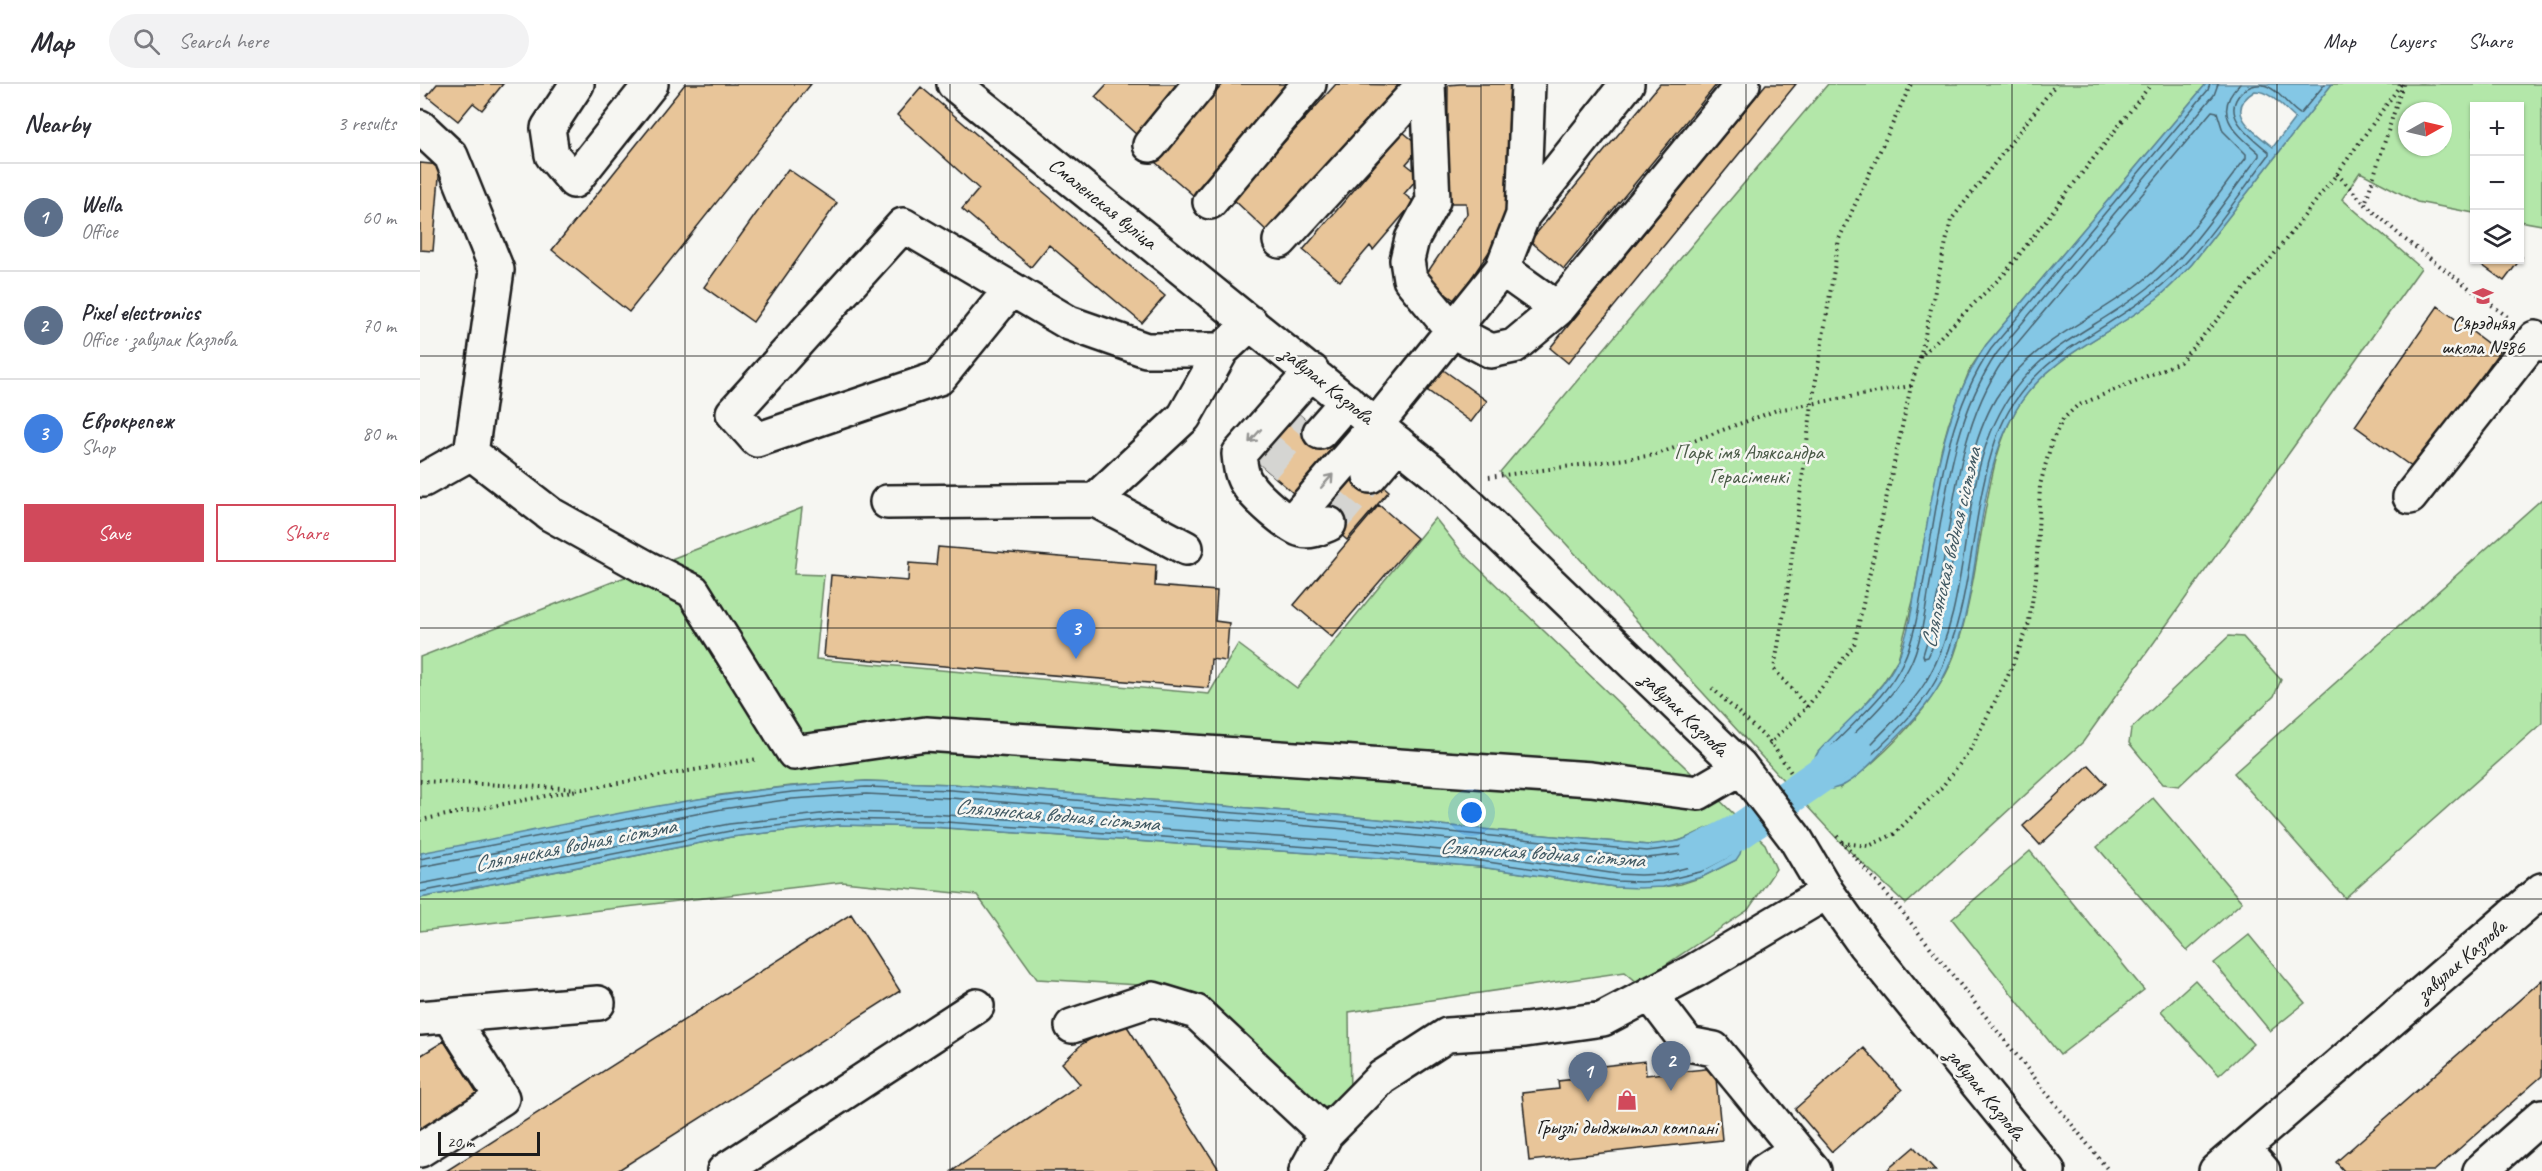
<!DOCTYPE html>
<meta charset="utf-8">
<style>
:root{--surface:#fff;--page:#f2f2f3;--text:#2b2b33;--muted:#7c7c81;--line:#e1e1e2;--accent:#d1495b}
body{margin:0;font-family:Caveat,sans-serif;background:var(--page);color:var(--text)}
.controls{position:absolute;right:18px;top:18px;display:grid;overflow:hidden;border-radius:0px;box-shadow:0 2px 4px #0004}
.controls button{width:54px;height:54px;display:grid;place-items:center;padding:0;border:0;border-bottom:2px solid var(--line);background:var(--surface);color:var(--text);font:30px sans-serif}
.compass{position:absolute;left:1978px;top:18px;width:54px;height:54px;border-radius:50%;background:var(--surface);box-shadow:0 2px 4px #0004;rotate:82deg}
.scale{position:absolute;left:18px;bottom:15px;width:102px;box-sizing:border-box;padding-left:6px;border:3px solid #1c1c1c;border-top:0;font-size:16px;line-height:21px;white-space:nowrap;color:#1c1c1c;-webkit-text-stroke:4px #f6f6f2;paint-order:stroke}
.you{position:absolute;left:1052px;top:729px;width:21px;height:21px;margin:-15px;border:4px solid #fff;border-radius:50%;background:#1a73e8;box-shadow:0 0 0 9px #1a73e833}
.badge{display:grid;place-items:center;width:39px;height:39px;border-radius:50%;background:var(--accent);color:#fff;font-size:20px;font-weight:700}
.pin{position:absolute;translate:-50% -50px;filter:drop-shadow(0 2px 3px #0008)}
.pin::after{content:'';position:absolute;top:32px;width:21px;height:18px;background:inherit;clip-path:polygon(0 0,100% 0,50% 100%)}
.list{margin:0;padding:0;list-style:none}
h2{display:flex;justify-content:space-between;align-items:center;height:78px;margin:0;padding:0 24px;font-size:26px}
h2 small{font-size:20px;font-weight:400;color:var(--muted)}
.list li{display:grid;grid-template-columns:39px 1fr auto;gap:18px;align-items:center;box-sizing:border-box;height:108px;padding:0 24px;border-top:2px solid var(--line)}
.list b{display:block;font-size:22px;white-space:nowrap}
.list p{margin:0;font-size:20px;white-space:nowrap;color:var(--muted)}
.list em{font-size:20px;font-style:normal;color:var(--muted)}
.actions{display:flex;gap:12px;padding:18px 24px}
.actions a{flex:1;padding:14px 0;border:2px solid var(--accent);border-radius:0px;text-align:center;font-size:21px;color:var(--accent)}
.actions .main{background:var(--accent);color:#fff}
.icon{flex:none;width:33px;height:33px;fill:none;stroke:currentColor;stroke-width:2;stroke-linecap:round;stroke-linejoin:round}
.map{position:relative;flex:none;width:2122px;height:1087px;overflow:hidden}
header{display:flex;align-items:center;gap:36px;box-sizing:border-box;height:84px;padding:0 30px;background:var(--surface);border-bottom:2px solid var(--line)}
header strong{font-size:28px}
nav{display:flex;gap:33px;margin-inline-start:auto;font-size:21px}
.search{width:420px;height:54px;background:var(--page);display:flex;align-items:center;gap:15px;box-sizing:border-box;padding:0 21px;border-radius:33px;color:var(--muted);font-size:22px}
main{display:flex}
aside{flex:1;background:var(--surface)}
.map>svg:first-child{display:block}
</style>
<header>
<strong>Map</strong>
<div class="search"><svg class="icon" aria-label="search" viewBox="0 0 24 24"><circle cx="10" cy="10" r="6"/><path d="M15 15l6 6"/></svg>Search here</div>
<nav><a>Map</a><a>Layers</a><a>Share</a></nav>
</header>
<main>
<aside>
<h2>Nearby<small>3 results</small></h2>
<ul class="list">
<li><span class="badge" style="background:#5c6f8a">1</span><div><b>Wella</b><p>Office</p></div><em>60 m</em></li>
<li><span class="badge" style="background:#5c6f8a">2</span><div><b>Pixel electronics</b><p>Office · завулак Казлова</p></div><em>70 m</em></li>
<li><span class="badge" style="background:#3f7fe0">3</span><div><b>Еврокрепеж</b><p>Shop</p></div><em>80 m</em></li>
</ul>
<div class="actions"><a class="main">Save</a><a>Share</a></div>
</aside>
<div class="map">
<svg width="2122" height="1087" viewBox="0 0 2122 1087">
<rect width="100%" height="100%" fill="#f6f6f2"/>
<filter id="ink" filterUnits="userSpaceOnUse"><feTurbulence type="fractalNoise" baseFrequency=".0167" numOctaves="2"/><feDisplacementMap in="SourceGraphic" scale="12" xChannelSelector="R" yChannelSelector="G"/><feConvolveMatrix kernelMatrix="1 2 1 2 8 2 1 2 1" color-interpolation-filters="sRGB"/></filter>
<g filter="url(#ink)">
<path fill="#b3e7a9" stroke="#688262" stroke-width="1.5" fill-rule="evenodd" d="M1408 0H1786L1566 261 1550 285 1529 338 1521 367 1493 517 1478 575 1463 599 1440 626 1420 704C1463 674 1515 622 1534 572 1549 530 1555 483 1563 439 1570 401 1576 360 1596 326 1627 272 1689 252 1736 215 1749 205 1761 192 1772 180L1912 0H2122V141L2100 137V22H2054V129L1997 118 1940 88 1922 115 2001 184 1663 658 1486 820 1421 759 1080 388ZM1987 27H2023V63H1987Z
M2122 415V639L1925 814 1814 689Z
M382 424 374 490 404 491 396 575 789 610 818 560 877 604 1015 434 1042 468 1345 760 1356 785 1328 826 1218 899 1205 888 929 928 930 1017 894 1026 736 902 617 895 557 811 422 798 0 847V814L311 753 419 741 511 743 947 773 1060 783 1195 803H1243L1261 800 1282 793 1316 776 1315 742C1298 733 1278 751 1261 756 1250 760 1239 761 1228 761L915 731 532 700 446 697 371 702 300 711 0 770V573Z
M1809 552 1823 553 1861 596 1854 612 1759 702 1743 700 1709 659 1711 645Z
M1733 714 1822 818 1767 867 1677 763Z
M1610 767 1724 906 1640 971 1532 835Z
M1829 851 1885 919 1850 947 1794 879Z
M1775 896 1833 960 1799 991 1741 927Z"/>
<path fill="#84c7e5" stroke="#5a8395" stroke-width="1.5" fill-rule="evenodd" d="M1786 0H1912L1772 180C1761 192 1749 205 1736 215 1689 252 1627 272 1596 326 1549 405 1566 518 1520 600 1505 627 1479 650 1458 672 1444 687 1423 709 1402 705 1392 692 1389 683 1398 668 1424 638 1461 612 1478 575 1489 549 1493 519 1498 491 1513 412 1520 329 1566 261ZM1835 7C1851 7 1863 24 1875 34L1853 63C1834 48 1802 27 1835 7Z
M446 697 532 700 915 731 1228 761 1259 757 1302 739 1309 738 1315 742 1324 755 1320 770 1316 776 1282 793 1243 803 1220 804 1195 803 1060 783 947 773 511 743 419 741 311 753 0 814 1 769C148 741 296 703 446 697Z"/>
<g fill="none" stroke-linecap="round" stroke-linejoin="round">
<path stroke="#46606c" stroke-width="1.5" d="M1790 0 1788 6 1571 265C1525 332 1518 416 1504 495 1499 522 1495 553 1483 578 1465 616 1429 641 1403 672L1398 686 1406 700C1421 703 1436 684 1447 675 1469 655 1502 622 1516 596 1554 522 1549 433 1576 355 1607 267 1687 252 1749 195 1785 163 1819 110 1849 71V68C1833 54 1798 31 1822 8 1828 3 1835 0 1843 1 1858 4 1868 23 1880 30L1905 0
M1798 0 1794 11 1577 269C1531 337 1525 421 1510 499 1505 526 1502 558 1489 583 1470 620 1436 645 1409 676L1406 685 1410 692C1422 691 1446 666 1455 656 1473 637 1495 617 1508 594 1550 521 1539 425 1571 348 1605 265 1664 254 1728 204 1771 170 1805 116 1839 72V69C1816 49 1790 29 1820 0
M1792 27 1797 28 1803 47 1826 70V74C1794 115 1764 162 1724 196 1673 238 1613 254 1576 314 1543 370 1539 450 1526 512 1522 533 1517 555 1508 573L1504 574 1503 571C1534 473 1525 361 1584 275Z
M0 775 301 717 372 708 446 703 531 706 915 737 1227 767 1260 763 1297 747 1307 745 1311 746 1317 757 1315 766 1311 771 1280 788 1242 797 1220 798 1196 797 1061 777 948 767 511 737 418 735 310 747 0 808
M0 783 302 725 372 715 446 710 531 714 914 744 1227 774 1262 770 1304 752 1310 758 1306 765 1277 781 1242 790 1220 791 1197 790 1062 770 948 759 512 730 418 728 309 740 0 800"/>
<path stroke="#84c7e5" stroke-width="36" d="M1278 769 1320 747 1435 667"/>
</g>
<path fill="#e8c599" stroke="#1c1c1c" stroke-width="1.5" d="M17 0H83L62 26 53 19 38 37 7 12Z
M265 0H391L209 228 132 166Z
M687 0H762L717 51 675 13Z
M803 0H871L774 112 735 78Z
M916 0 982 1 849 149 813 115Z
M1040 0H1090L1085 144 1036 217 1003 195 1047 130 1046 119H1027L1028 1Z
M1240 0H1297L1144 185 1110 157Z
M1346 0H1376L1148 279 1130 264Z
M501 3 745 212 722 239 629 161 611 183 542 125 559 105 477 31Z
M983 48 1001 63 986 80 1000 91 984 110 994 118 953 166 950 162 920 197 883 166Z
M0 79 20 81 13 167 0 166Z
M368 85 417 119 333 238 284 203Z
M2100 171 2102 173 2084 197 2055 176H2100Z
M2018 222 2079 268 1996 386 1935 342Z
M1015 280 1067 317 1051 338 1000 301Z
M874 326 969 407 927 456 833 374Z
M959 421 997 454 912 553 874 521Z
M518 463 736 481 735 502 797 507 795 537 809 539 806 577 791 575 789 604 404 572 411 491 488 497 489 479 516 481Z
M1669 681 1686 700 1620 761 1603 742Z
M431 830 480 907 197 1087H26Z
M2122 896V992L2014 1087H1924L1916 1078Z
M703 936 800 1087H532L660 1000 642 979 662 960Z
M24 957 62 1016 0 1056V972Z
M1444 964 1482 1006 1412 1068 1375 1025Z
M1225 977 1226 991 1295 984 1302 1056 1109 1077 1102 1009 1139 1005 1138 997 1175 993 1174 983Z
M1494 1063 1516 1087H1466Z"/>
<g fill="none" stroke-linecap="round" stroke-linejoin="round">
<path stroke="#d5d5d2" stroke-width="33" stroke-dasharray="33 16" stroke-linecap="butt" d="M843 383 885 335
M909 440 950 392"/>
<g stroke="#1c1c1c" stroke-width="38">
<path id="minor" d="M157 0 128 44 132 71 154 97 231 0
M534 0 1021 394 1320 682 1375 754 1407 808 1444 860 1628 1087
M1008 0 1013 117 992 155 987 176 990 195 1033 247 1071 267 1094 262 1138 225
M0 43 31 72 77 186 51 369 3 396
M730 61 780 0
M790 118 889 0
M1103 131 1207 0
M860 157 1004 0
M1082 185 1138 225 1323 0
M591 205 519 294 337 356 313 329 483 141 649 239 726 266H802L831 239
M892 287 819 370C820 380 821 393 828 401 835 412 869 443 882 446 891 449 901 443 909 440
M900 348 927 317
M51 369 130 430 227 484 273 507 374 669 506 650 1171 695 1278 709 1321 684
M950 392 978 359
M1990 413 2115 254 2122 260
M675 416 766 464
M467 418 675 416 764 333 802 266
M870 440 956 341 1082 185 1103 131 1108 0
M1230 910 1268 960 1294 965 1394 1087
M0 934 178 919
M652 942 733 915 776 928 906 1050
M1823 1064 1843 1087
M0 1066 82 1014 30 932
M304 1087 557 922
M886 1087 906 1050 962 993 1027 951 1105 946 1183 935 1274 887 1407 808
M1344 1087 1376 1066
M1796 1087 2122 806
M2060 1087 2122 1032"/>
</g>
<path stroke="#1c1c1c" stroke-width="4" stroke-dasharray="1.5 4.5" stroke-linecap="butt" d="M1983 0 1945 120 1983 154 2089 234
M1917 90 1945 120
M1500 273 1531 136 1636 0
M1069 393 1235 371 1357 326 1491 302
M1292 604 1351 659 1372 690
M1387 623 1354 585 1366 517 1392 320 1419 155 1491 0
M1349 661 1387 623 1434 561 1491 302 1500 273 1585 189 1731 0
M0 697 163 705 338 675
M0 736 157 706
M1417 752 1483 829 1689 1087
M1422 759 1449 762 1474 750 1522 703 1549 668 1588 592 1608 543 1616 494 1620 401 1632 357 1643 335 1657 322 1760 278 1849 177 1917 90 1981 0"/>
<use href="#minor" stroke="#f6f6f2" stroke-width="33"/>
</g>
<defs><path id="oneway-shaft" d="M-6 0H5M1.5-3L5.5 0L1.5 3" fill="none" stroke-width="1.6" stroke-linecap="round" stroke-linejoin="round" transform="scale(1.5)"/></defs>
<g stroke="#949492">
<use href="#oneway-shaft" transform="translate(835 352) rotate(132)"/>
<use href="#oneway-shaft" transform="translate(907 397) rotate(-49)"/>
</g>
</g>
<path fill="none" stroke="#1c1c1c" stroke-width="1.5" stroke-opacity="0.55" d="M265 0V1087M530 0V1087M796 0V1087M1061 0V1087M1326 0V1087M1592 0V1087M1857 0V1087M0 272H2122M0 544H2122M0 815H2122"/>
<defs>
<g id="school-bare" transform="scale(1.62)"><path d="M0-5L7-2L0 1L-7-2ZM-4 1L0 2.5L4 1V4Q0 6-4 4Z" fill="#d1495b" stroke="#f6f6f2" stroke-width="2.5" paint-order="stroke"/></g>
<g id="shop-bare" transform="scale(1.62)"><path d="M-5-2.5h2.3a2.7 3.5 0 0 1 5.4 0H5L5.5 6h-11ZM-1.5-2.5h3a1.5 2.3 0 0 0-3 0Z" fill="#d1495b" stroke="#f6f6f2" stroke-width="2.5" paint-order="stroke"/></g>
</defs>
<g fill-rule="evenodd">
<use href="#school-bare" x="2063" y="212"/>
<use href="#shop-bare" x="1207" y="1016"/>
</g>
<g text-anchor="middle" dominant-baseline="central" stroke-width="5" stroke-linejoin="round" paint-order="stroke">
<g font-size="21" fill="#1c1c1c" stroke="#f6f6f2">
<text transform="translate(683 119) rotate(39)">Смаленская вуліца</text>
<text transform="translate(908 301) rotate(39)">завулак Казлова</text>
<text transform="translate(1265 630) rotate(44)">завулак Казлова</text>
<text transform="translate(2041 876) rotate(-41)">завулак Казлова</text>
<text transform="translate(1566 1010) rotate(51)">завулак Казлова</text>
</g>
<g font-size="21" fill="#1c1c1c" stroke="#f6f6f2">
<text x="2063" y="239">Сярэдняя<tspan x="2063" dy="24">школа №86</tspan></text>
<text x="1207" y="1043">Грызлі дыджытал компані</text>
</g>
<g font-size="21" fill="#495946" stroke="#f6f6f2">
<text x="1329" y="368">Парк імя Аляксандра<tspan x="1329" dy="24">Герасіменкі</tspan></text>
</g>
<g font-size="22" font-style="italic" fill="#405862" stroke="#f6f6f2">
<text transform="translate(1531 464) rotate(-77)">Сляпянская водная сістэма</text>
<text transform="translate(637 731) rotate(5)">Сляпянская водная сістэма</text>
<text transform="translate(155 761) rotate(-11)">Сляпянская водная сістэма</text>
<text transform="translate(1122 769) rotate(4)">Сляпянская водная сістэма</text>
</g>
</g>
</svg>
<div class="controls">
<button>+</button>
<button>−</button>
<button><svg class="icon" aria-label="layers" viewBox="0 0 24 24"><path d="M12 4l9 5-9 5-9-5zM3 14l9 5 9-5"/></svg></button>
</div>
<svg class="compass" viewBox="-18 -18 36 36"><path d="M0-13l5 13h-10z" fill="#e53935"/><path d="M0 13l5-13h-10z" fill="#7c7c81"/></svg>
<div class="scale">20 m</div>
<div class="you"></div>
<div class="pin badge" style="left:1168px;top:1018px;background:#5c6f8a">1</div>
<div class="pin badge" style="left:1251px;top:1007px;background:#5c6f8a">2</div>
<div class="pin badge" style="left:656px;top:575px;background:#3f7fe0">3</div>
</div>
</main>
